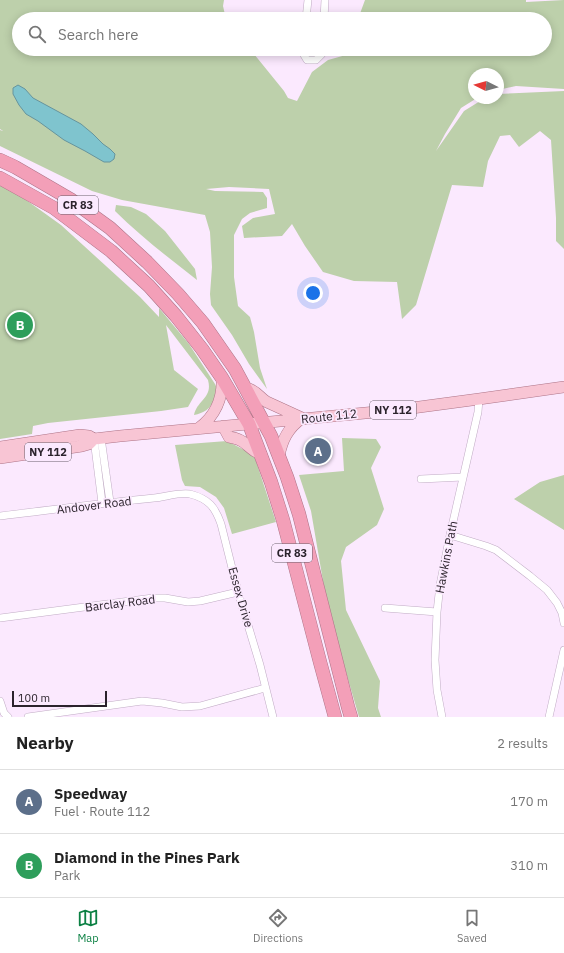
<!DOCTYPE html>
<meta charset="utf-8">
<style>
:root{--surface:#fff;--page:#f6f6f6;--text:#222;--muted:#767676;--line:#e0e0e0;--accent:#0b8043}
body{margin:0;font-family:"IBM Plex Sans",sans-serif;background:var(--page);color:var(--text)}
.compass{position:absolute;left:468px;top:68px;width:36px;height:36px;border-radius:50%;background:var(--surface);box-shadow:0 2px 10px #0003;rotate:275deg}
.scale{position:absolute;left:12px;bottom:10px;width:95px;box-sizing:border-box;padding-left:4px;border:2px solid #2b232c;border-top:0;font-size:11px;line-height:14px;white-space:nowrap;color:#2b232c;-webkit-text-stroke:3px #fbe9fe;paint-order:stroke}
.you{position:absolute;left:313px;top:293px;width:14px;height:14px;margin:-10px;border:3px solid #fff;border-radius:50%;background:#1a73e8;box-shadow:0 0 0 6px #1a73e833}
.badge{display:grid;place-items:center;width:26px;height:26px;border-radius:50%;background:var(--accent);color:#fff;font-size:13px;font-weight:700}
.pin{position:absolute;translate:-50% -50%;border:2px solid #fff;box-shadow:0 1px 4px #0006}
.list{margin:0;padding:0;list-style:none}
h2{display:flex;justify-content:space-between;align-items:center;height:52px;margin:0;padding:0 16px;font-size:17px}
h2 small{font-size:13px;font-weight:400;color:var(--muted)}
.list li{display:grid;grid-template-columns:26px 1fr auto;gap:12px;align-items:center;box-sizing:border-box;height:64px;padding:0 16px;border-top:1px solid var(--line)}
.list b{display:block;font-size:15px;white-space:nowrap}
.list p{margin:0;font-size:13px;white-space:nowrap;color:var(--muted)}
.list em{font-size:13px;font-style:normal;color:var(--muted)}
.icon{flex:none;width:22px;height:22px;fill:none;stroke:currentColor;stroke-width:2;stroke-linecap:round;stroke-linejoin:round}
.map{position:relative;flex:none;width:564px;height:717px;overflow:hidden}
.search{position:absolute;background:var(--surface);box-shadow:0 2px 10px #0003;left:12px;right:12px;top:12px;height:44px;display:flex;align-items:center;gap:10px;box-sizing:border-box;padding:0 14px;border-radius:22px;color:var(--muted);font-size:15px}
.sheet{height:180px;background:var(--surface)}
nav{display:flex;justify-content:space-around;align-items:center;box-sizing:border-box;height:56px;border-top:1px solid var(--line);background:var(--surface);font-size:11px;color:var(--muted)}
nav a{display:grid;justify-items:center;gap:2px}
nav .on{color:var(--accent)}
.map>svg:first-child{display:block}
</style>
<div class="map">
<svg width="564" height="717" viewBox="0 0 564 717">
<rect width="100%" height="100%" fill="#fbe9fe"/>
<path fill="#bdd0ab" d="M0 0H224L223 6 226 19H19V49H250L284 91 288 98 297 101 312 72 328 60 346 55 348 49H545V19H358L365 0H526V2L564 0V89L516 86 498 90V74H474V98H477L461 108 445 134 436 151 464 111 485 98H498V94L564 91V249L556 241V218L551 140 540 131 519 147 510 135 500 136 488 161 483 187 452 185 416 305 402 319 397 282 354 281 323 272 305 246 292 224 282 236 244 238 242 226 253 218 275 214 269 189 229 187 206 189 215 191 263 192 267 198V208L250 213 242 219 234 235V277L238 306 250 317 254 332 260 368 267 389 249 364 232 335 211 305 210 294 212 267 210 232 205 215 122 200 92 191 0 146V130L3 131 0 129Z
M0 184 8 187 61 225 140 297 159 317V308L189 344 215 384C218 390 217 393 214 400 210 409 204 413 194 415 197 400 213 398 208 380L166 325 174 370 198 389 188 407 161 411 48 423 33 426 32 434 0 439Z
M116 205 131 207 146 214 165 231 195 269 197 280C169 258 140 236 115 211Z
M342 438 376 439 381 447 371 468 384 509 377 525 346 547 341 561 346 610 380 681 378 708 381 717H359L328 610 311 511 299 475 344 471Z
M227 441 254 455 276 522 232 534 224 508 216 497 200 487 185 486 182 480 175 445Z
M564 475V530L514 499 540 482Z"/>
<path fill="#7fc4ce" stroke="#66949d" d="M18 85 25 89 33 98 81 124 93 134 103 144 110 149 115 154 114 159 110 162H104L85 151 64 140 38 121 26 114 19 105 13 94V88Z"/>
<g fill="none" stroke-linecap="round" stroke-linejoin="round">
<g stroke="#c1acc5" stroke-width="8">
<path id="street" d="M306 19 308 0
M324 19 325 0
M304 49V55L307 60H316L322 54V49
M101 438 110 502
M94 439 102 503
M421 479 463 477
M0 516C51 510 103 503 154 498 165 497 180 492 190 494 209 499 215 507 221 524L238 592 260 665 273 717
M450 535 486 546 496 550 530 576 547 590 557 603 562 613 564 623
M385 608 437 612
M0 618 153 598H165L188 602 200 601 238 592
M0 701 4 713 8 717
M28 717 142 701 162 703 182 707 200 706 265 688
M442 717 437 690 435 660 437 612 440 585 450 535 478 412 479 399
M549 717 564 650"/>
</g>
<g stroke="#ad7487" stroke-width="12">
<path id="primary" d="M246 388C255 389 260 398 267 402L302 418
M223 426 229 437C236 438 242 440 247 445 254 450 252 451 261 454
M199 428C215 416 223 398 222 378
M0 447 80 435 89 436 94 439 120 436 397 410 479 399 564 387
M279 456C282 440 288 428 302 418
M0 458 82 446 89 444 94 439"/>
</g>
<g stroke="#ad7487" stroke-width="14">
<path id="highway" d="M0 160 15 167 70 199 110 228 147 262 178 294 203 323 235 369 271 436 287 477 299 514 348 707 351 717
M0 178 54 208 111 251 149 286 176 316 202 349 222 378 249 424 271 482 283 520 320 662 335 717"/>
</g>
<use href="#street" stroke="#fff" stroke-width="7"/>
<use href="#primary" stroke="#f8c5d4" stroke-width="11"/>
<use href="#highway" stroke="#f39fb8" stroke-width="13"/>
</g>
<g text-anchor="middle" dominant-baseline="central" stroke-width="3.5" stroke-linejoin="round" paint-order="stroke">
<g fill="#fbe9fe" stroke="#695e6b" stroke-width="1">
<rect x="58" y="196" width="40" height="18" rx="3"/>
<rect x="370" y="401" width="46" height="18" rx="3"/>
<rect x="25" y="443" width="46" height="18" rx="3"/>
<rect x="272" y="544" width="40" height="18" rx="3"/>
</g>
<g font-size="11" font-weight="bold" fill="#2b232c">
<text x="78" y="205">CR 83</text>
<text x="393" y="410">NY 112</text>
<text x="48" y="452">NY 112</text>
<text x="292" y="553">CR 83</text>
</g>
<g font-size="12" fill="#2b232c" stroke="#fbe9fe">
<text transform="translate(329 416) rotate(-6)">Route 112</text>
<text transform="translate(94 505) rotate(-7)">Andover Road</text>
<text transform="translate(446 557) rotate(-79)">Hawkins Path</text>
<text transform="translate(241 597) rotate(74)">Essex Drive</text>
<text transform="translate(120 603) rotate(-7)">Barclay Road</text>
</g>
</g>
</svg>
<svg class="compass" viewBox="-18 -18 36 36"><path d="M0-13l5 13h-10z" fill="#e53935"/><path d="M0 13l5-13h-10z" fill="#767676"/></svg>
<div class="scale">100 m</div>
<div class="you"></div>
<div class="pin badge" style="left:318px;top:451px;background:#5c6f8a">A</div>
<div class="pin badge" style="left:20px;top:325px;background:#2e9e5b">B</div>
<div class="search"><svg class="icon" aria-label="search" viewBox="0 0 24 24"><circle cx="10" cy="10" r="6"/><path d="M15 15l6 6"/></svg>Search here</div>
</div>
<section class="sheet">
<h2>Nearby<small>2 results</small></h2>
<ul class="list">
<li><span class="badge" style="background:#5c6f8a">A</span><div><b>Speedway</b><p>Fuel · Route 112</p></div><em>170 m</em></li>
<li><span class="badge" style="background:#2e9e5b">B</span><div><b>Diamond in the Pines Park</b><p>Park</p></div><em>310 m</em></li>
</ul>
</section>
<nav>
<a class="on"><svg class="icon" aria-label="map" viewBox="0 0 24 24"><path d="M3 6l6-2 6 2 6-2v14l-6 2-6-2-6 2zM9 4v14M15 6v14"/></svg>Map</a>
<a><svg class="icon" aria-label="directions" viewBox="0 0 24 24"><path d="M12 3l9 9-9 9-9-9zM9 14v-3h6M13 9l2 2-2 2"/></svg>Directions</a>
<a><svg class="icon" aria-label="saved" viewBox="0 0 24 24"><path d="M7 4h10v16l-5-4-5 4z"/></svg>Saved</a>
</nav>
